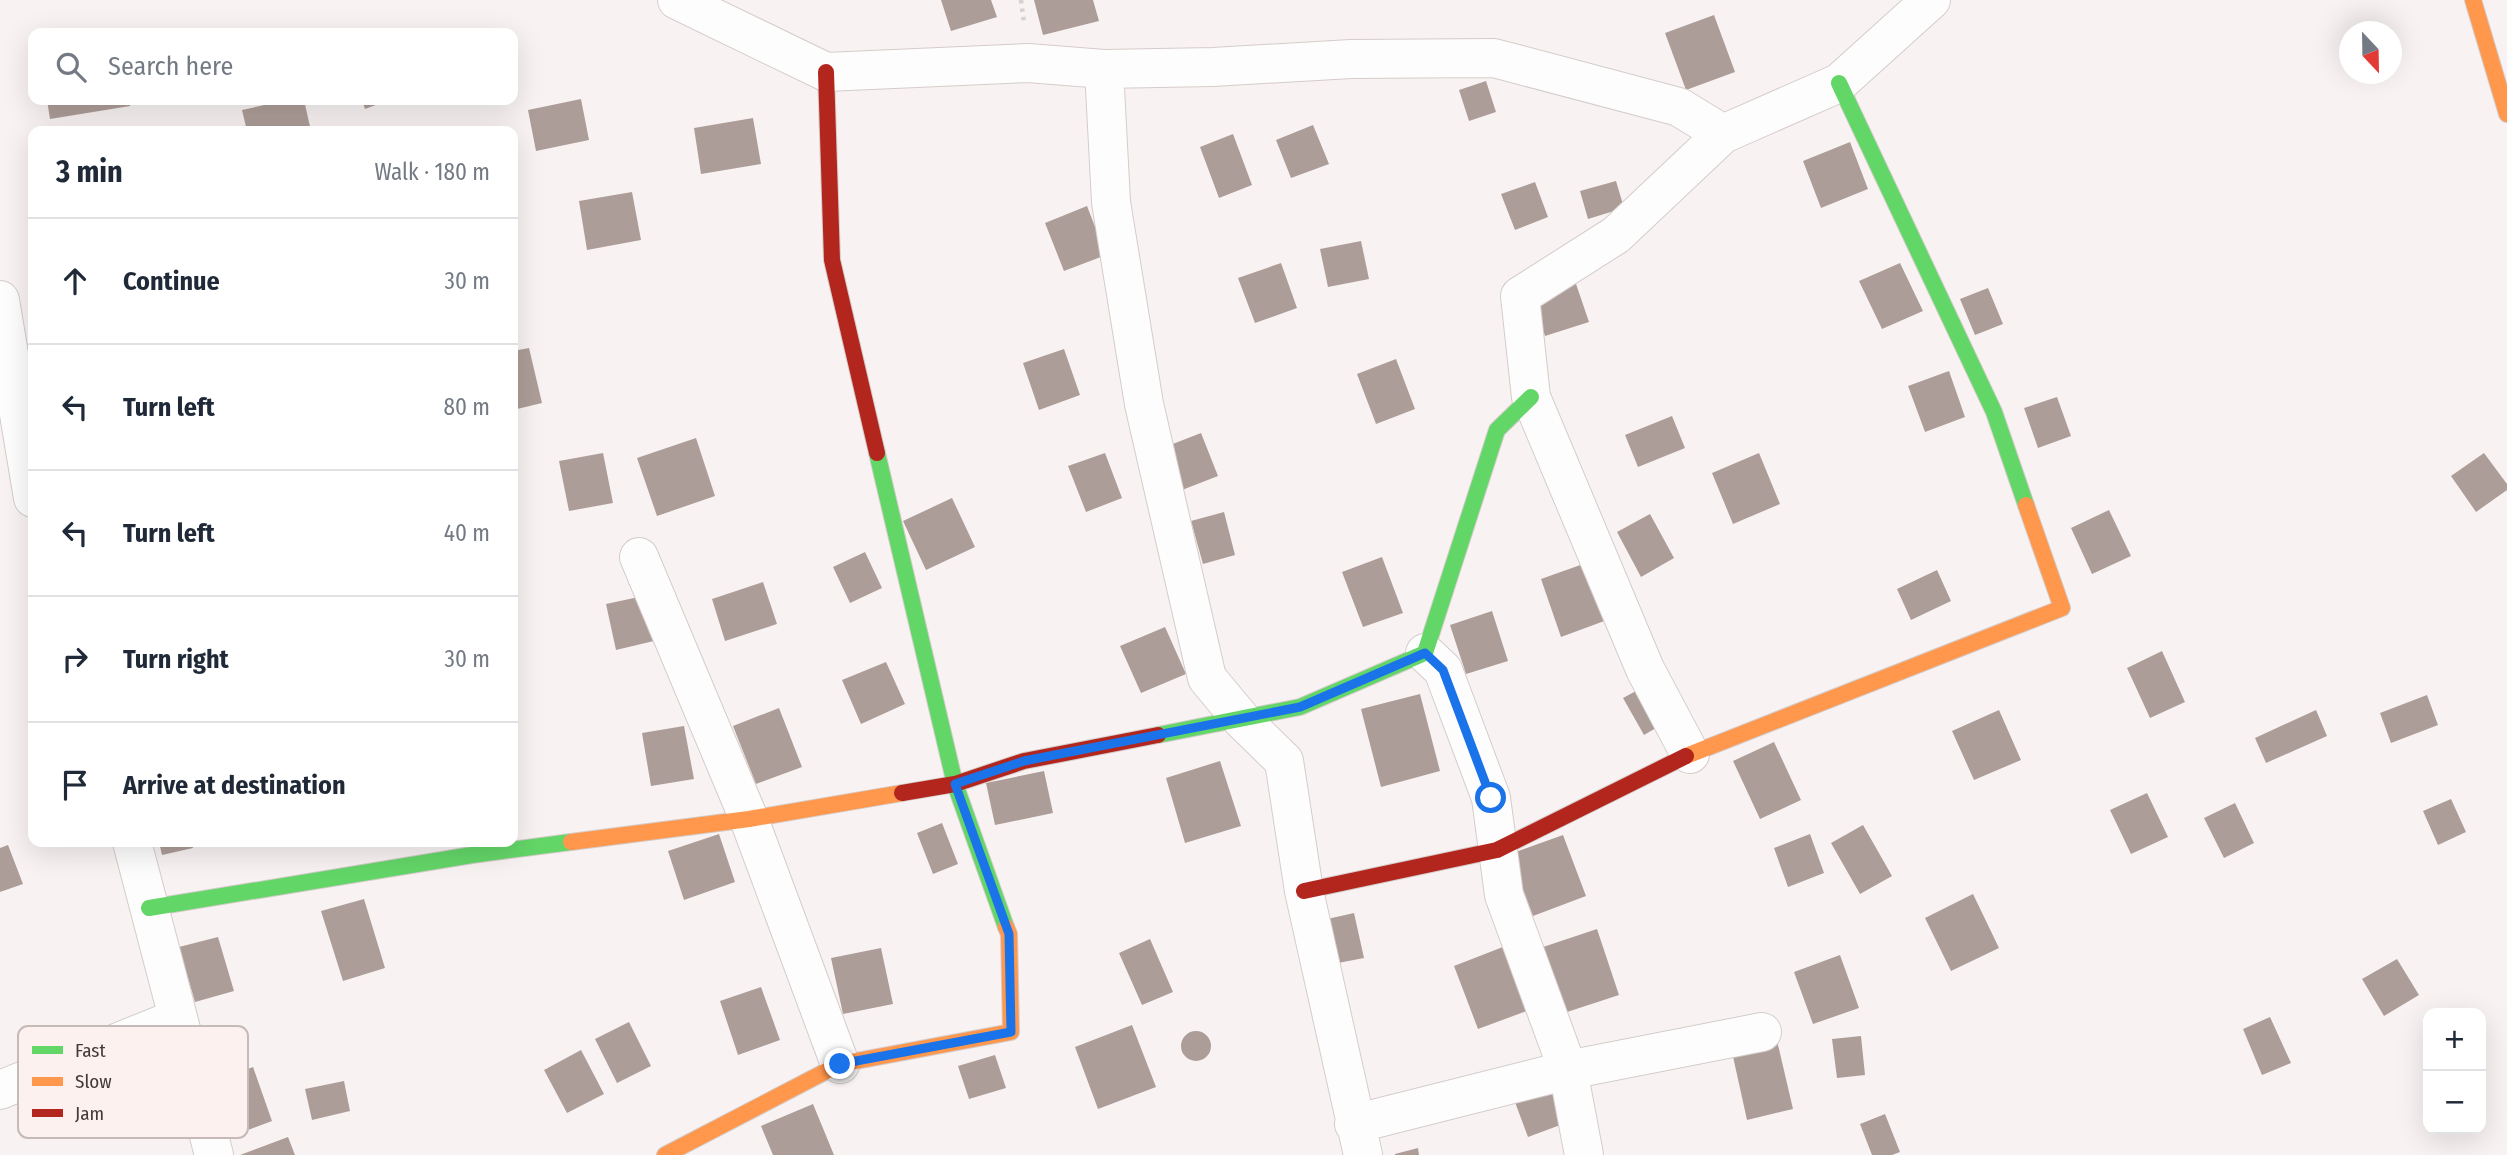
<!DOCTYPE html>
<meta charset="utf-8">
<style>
:root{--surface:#fff;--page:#f6f6f7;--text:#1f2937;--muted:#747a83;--line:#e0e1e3}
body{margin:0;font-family:"Fira Sans Condensed",sans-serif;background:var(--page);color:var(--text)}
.controls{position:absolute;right:21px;bottom:21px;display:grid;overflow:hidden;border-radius:14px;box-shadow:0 7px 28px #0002}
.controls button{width:63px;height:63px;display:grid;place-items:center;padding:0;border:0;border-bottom:2px solid var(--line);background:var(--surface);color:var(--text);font:35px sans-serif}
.compass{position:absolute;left:2339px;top:21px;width:63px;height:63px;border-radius:50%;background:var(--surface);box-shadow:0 7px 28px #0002;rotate:158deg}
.stop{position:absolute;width:21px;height:21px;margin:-16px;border:5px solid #1a73e8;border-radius:50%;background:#fff}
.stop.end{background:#1a73e8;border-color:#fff;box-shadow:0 2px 7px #0008}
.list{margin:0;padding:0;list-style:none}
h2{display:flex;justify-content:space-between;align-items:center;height:91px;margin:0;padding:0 28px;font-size:30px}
h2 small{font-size:23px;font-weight:400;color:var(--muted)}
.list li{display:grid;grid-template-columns:46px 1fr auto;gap:21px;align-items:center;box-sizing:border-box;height:126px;padding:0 28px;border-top:2px solid var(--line)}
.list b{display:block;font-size:26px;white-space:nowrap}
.list em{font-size:23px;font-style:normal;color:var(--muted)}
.icon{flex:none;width:38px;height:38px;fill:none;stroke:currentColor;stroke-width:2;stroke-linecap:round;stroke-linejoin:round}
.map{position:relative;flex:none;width:2507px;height:1155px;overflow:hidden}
.search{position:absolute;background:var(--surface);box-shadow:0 7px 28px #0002;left:28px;top:28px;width:490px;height:77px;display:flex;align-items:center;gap:18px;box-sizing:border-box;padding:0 24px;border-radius:14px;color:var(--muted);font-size:26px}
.panel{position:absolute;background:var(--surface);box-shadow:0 7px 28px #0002;left:28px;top:126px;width:490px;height:721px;border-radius:14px}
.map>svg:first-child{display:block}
</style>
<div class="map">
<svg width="2507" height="1155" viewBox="0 0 2507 1155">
<rect width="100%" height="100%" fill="#f8f3f2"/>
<path fill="#ad9d98" d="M941 0H991L997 17 951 31Z
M1034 0H1093L1099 21 1043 35Z
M1714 15 1735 72 1686 90 1665 33Z
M1486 81 1496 112 1469 121 1459 90Z
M581 99 589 140 536 151 528 110Z
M47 100H129L130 106 50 119Z
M287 100H304L311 131H247L242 110Z
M362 100H389L365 109Z
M753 118 761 164 701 174 694 128Z
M1313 125 1329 164 1291 178 1276 140Z
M1233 134 1252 185 1219 198 1200 147Z
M1850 142 1868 189 1821 208 1803 161Z
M1616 181 1624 208 1588 219 1580 191Z
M1535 182 1548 217 1515 230 1501 194Z
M632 192 641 240 587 250 579 201Z
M1087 206 1106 255 1064 271 1045 223Z
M1361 241 1369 279 1328 287 1320 249Z
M1281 263 1297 308 1255 323 1238 278Z
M1900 263 1923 311 1882 329 1859 281Z
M1574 278 1589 322 1545 336 1530 294Z
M1988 288 2003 324 1975 335 1960 299Z
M529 348 542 403 513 410V351Z
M1064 349 1080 395 1039 410 1023 363Z
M1396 359 1415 409 1376 424 1357 374Z
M1949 371 1965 417 1925 432 1908 386Z
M2057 397 2071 436 2038 448 2024 408Z
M1672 416 1685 448 1638 467 1625 435Z
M1201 433 1218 476 1182 490 1165 447Z
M696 438 715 496 657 516 637 458Z
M603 453 613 503 569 511 559 461Z
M1105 453 1122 498 1086 512 1068 466Z
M1759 453 1780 504 1733 524 1712 473Z
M2484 453 2507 484V490L2476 512 2451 476Z
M952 498 975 547 926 570 903 521Z
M2109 510 2131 556 2092 574 2071 528Z
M1224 512 1235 555 1203 564 1191 521Z
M1650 514 1674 558 1641 577 1617 532Z
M865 552 882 588 850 603 833 567Z
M1382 557 1403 613 1363 627 1342 572Z
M1586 563 1607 620 1561 637 1541 579Z
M1937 570 1951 601 1911 620 1897 589Z
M763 582 777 624 725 641 712 599Z
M648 595 658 640 616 650 606 604Z
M1492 611 1508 661 1466 674 1450 625Z
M1165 627 1186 674 1141 693 1120 646Z
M2162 651 2185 702 2150 718 2127 668Z
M886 662 905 704 861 724 842 680Z
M1647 685 1668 721 1644 735 1623 698Z
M1420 694 1440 771 1381 787 1361 709Z
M2427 695 2438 725 2391 743 2380 713Z
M779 708 802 767 756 784 733 726Z
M1999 710 2021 760 1974 780 1952 731Z
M2316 710 2327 736 2266 763 2255 738Z
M684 726 694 779 651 786 642 733Z
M1774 742 1801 800 1760 819 1733 761Z
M1220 761 1241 826 1185 843 1166 778Z
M1044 771 1053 813 995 825 986 783Z
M2147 793 2168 837 2131 854 2110 810Z
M2451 799 2466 832 2438 845 2423 811Z
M2235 803 2254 843 2224 858 2204 818Z
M942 823 958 864 933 874 917 833Z
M1863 825 1892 876 1860 894 1831 843Z
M719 834 735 882 684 900 668 851Z
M1810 834 1824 873 1788 887 1774 848Z
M1563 835 1586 896 1533 916 1510 854Z
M159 842H192L193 848 162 855Z
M8 845 23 884 0 892V848Z
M1973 894 1999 948 1951 971 1925 918Z
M364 899 385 968 343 981 321 911Z
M1354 913 1364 958 1333 964 1323 920Z
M1597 929 1619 995 1561 1014 1540 948Z
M218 937 234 991 195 1002 179 947Z
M1150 939 1173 992 1142 1005 1119 953Z
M1508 945 1532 1009 1478 1029 1454 966Z
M881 948 893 1004 843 1014 831 958Z
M1840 955 1859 1008 1813 1024 1794 972Z
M2397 959 2419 995 2384 1016 2362 979Z
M761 987 780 1040 738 1055 720 1001Z
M2270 1017 2291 1063 2262 1075 2243 1029Z
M629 1022 651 1066 617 1083 595 1039Z
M1132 1025 1156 1087 1098 1109 1075 1047Z
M1181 1046a15 15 0 1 1 30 0a15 15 0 1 1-30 0Z
M1775 1032 1793 1109 1747 1120 1730 1043Z
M1861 1036 1865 1075 1837 1078 1832 1039Z
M581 1050 604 1094 567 1113 544 1070Z
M995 1055 1006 1088 969 1099 958 1066Z
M253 1067 272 1121 232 1136 213 1082Z
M1555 1078 1571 1121 1528 1137 1512 1094Z
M344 1081 350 1111 312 1120 305 1089Z
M813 1104 834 1155H773L761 1126Z
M1885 1114 1900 1152 1892 1155H1872L1860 1124Z
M288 1137 295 1155H240Z
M1418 1148 1419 1155H1395V1154Z"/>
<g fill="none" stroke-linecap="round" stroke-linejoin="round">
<g stroke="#d4ccca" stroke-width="40">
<path id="street" d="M677 0 826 72 1028 63 1104 69 1213 67 1351 59 1494 58 1679 107 1723 134
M1104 69 1111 202 1144 404 1207 678 1242 720 1284 761 1304 891 1363 1155
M0 300 33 498
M639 557 749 819 840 1064
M1425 653 1443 670 1491 798 1504 895 1568 1070 1584 1155
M1690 754 1645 669 1531 397 1520 296 1616 235 1723 134 1839 83 1931 0
M132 842 214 1155
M0 1090 178 1018
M1354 1124 1568 1070 1762 1032"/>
</g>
<g stroke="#d4ccca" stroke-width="18">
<path id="fast" d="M1839 83 1994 412 2026 505
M877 453 955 784 1006 927
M1158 735 1300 707 1425 653 1497 430 1531 397
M149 908 472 855 571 842"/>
</g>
<g stroke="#d4ccca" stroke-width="18">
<path id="slow" d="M2473 0 2507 114
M1686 756 2062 608 2026 505
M571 842 749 819 902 793
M665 1155 840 1064 1011 1032 1009 934 1006 927"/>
</g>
<g stroke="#d4ccca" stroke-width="18">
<path id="jam" d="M826 72 832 260 877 453
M902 793 955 784 1024 761 1158 735
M1304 891 1497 850 1686 756"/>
</g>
<path stroke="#d4d2d2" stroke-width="4.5" stroke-dasharray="3.5 5" stroke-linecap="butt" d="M1021 0 1024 23"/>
<use href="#street" stroke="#fefdfd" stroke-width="38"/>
<use href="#fast" stroke="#63d668" stroke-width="16"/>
<use href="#slow" stroke="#ff974d" stroke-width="16"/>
<use href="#jam" stroke="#b3261e" stroke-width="16"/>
</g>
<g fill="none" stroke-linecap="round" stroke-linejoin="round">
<path stroke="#1a73e8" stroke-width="9" d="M840 1064 1011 1032 1009 934 955 784 1024 761 1300 707 1425 653 1443 670 1491 798"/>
</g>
<rect x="18" y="1026" width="230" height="112" rx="10" fill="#fcf1ee" stroke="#c5bab7" stroke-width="2"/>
<rect x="32" y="1046" width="31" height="8" fill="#63d668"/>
<rect x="32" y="1077" width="31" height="9" fill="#ff974d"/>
<rect x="32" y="1109" width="31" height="8" fill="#b3261e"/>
<g font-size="19" fill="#443a37">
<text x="75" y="1057">Fast</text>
<text x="75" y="1088">Slow</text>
<text x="75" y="1120">Jam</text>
</g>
</svg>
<div class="controls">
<button>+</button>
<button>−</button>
</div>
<svg class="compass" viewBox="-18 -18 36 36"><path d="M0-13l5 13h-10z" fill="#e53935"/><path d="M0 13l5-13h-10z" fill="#747a83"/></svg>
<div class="stop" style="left:1491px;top:798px"></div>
<div class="stop end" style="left:840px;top:1064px"></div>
<div class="search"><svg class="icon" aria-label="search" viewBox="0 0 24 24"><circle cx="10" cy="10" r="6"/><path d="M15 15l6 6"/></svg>Search here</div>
<section class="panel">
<h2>3 min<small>Walk · 180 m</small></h2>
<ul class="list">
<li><svg class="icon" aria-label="ahead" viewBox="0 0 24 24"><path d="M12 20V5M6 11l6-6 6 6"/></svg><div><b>Continue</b></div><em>30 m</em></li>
<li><svg class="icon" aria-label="left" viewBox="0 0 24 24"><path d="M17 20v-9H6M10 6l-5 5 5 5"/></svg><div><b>Turn left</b></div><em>80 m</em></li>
<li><svg class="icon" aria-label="left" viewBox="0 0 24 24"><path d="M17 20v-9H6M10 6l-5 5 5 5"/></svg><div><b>Turn left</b></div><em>40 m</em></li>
<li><svg class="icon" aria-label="right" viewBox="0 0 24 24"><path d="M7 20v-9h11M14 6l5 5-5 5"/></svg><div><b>Turn right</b></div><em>30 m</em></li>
<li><svg class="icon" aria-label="arrive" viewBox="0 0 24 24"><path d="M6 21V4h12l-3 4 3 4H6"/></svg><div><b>Arrive at destination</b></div></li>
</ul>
</section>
</div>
